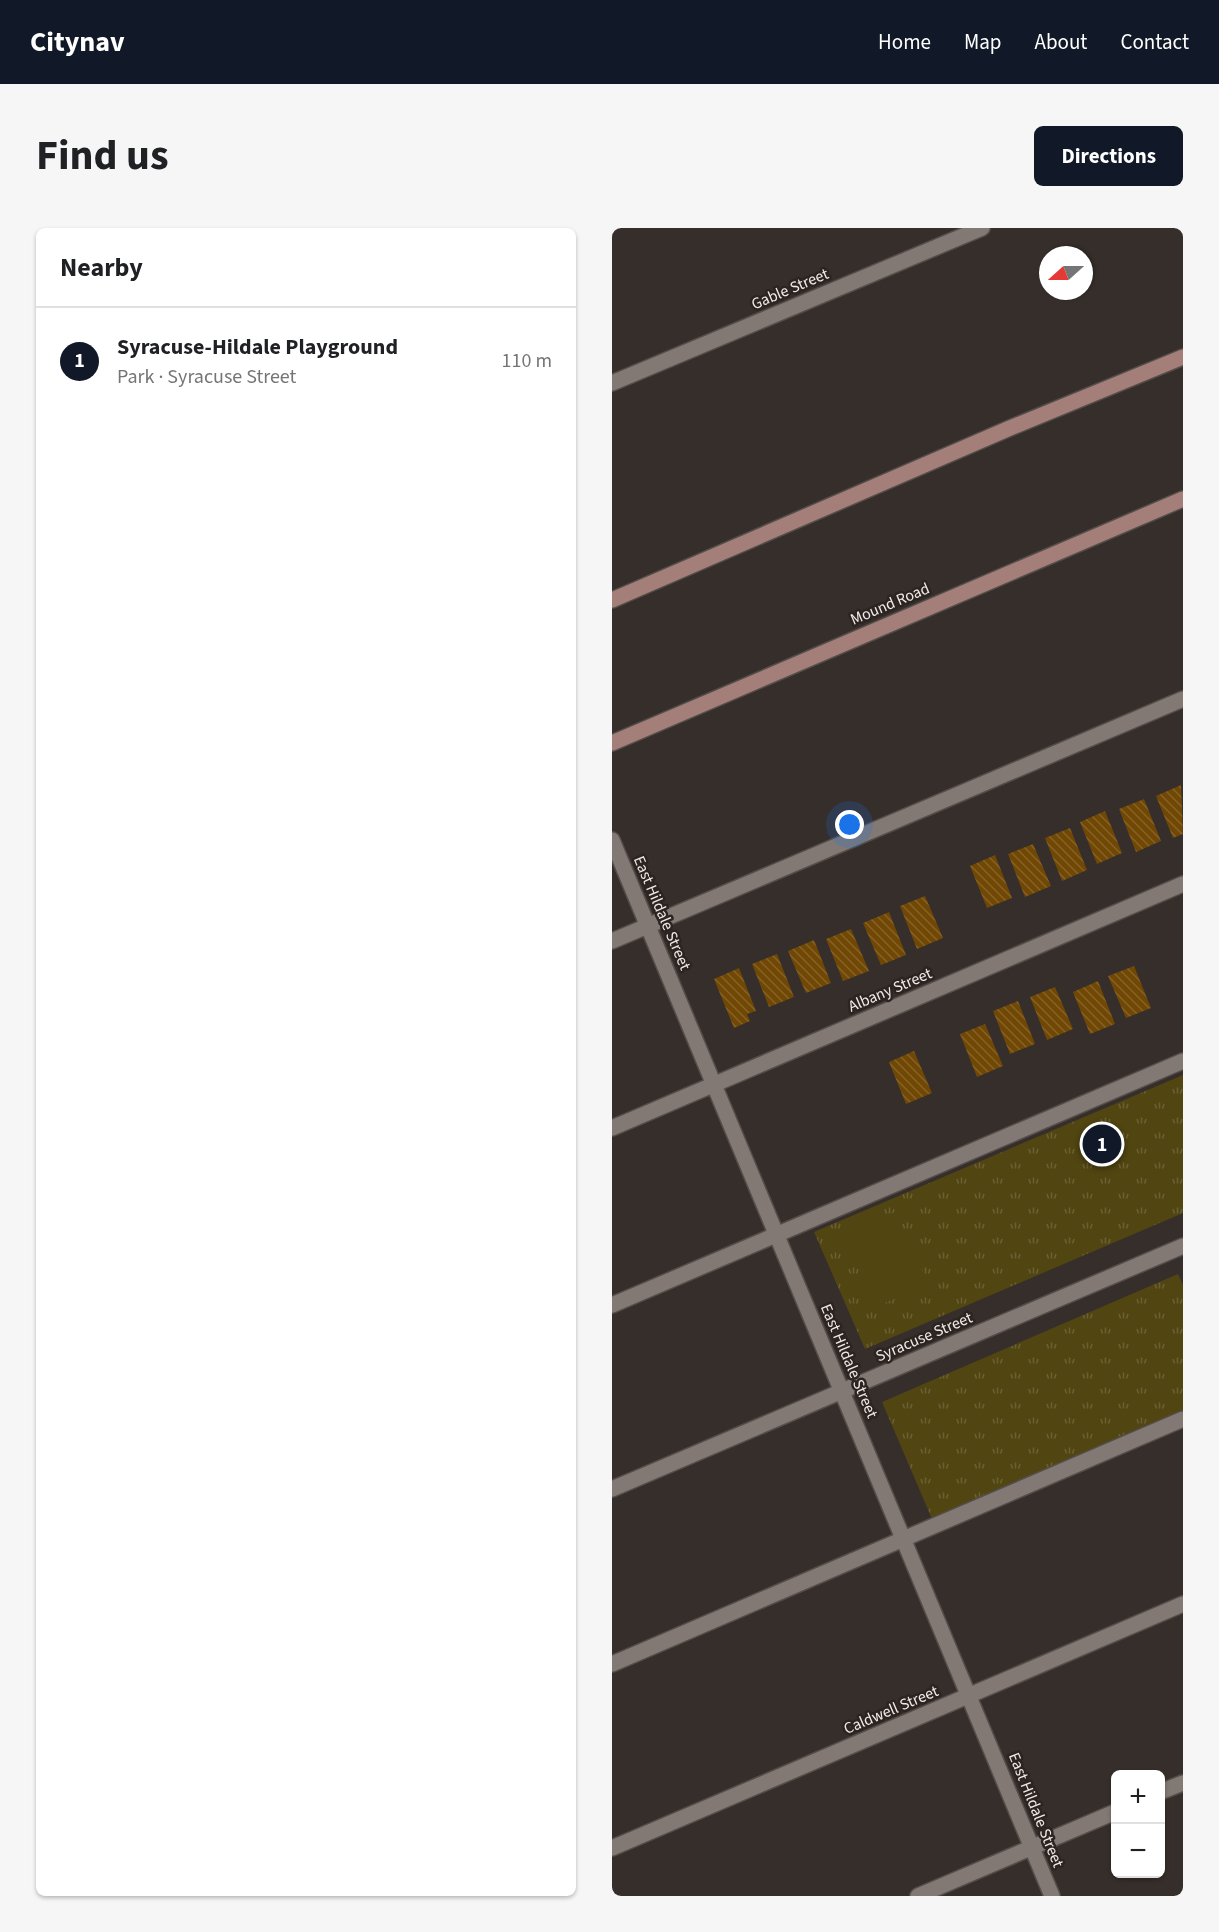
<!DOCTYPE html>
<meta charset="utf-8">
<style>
:root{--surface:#fff;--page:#f6f6f6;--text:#202124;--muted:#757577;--line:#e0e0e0;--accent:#111827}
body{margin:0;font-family:"Source Sans 3",sans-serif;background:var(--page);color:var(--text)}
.controls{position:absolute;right:18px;bottom:18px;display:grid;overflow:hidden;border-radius:9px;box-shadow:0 2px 4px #0004}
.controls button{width:54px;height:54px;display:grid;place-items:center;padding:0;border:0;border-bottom:2px solid var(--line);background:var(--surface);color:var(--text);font:30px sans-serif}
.compass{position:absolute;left:427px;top:18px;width:54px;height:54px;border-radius:50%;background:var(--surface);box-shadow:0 2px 4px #0004;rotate:249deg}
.you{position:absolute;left:238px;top:597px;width:21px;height:21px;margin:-15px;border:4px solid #fff;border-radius:50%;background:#1a73e8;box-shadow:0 0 0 9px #1a73e833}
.badge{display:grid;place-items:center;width:39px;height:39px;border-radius:50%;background:var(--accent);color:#fff;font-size:20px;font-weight:700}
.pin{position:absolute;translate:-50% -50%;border:3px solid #fff;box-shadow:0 2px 6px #0006}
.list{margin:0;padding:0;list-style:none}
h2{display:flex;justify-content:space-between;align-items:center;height:78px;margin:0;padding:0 24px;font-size:26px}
h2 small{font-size:20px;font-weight:400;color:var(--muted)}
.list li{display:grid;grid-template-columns:39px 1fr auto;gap:18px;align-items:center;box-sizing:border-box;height:108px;padding:0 24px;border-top:2px solid var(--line)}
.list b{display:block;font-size:22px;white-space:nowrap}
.list p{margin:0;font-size:20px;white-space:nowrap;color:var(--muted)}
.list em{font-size:20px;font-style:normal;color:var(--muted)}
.map{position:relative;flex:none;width:571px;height:1668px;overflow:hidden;border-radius:9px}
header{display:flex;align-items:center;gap:36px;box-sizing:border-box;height:84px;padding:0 30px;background:var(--accent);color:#fff}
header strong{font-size:28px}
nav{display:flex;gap:33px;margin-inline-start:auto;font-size:21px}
.intro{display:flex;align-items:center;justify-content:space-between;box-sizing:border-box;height:144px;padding:0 36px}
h1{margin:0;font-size:42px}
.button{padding:15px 27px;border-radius:9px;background:var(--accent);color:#fff;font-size:21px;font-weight:700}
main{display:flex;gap:36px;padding:0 36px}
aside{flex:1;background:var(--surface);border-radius:9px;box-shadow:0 2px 4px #0004}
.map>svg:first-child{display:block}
</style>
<header>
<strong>Citynav</strong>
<nav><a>Home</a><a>Map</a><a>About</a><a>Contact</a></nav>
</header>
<div class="intro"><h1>Find us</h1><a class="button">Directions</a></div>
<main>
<aside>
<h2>Nearby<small></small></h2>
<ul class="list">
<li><span class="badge">1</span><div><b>Syracuse-Hildale Playground</b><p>Park · Syracuse Street</p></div><em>110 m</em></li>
</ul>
</aside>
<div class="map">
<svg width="571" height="1668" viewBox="0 0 571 1668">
<defs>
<pattern id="park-tufts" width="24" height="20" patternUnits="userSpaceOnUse" patternTransform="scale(1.5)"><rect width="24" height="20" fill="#514511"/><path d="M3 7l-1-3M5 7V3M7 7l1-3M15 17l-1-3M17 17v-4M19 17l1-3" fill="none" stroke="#6a6034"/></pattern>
<pattern id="building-back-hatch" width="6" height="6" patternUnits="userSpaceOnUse" patternTransform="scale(1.5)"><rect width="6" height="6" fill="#704703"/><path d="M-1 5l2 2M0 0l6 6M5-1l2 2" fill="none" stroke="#856228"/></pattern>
</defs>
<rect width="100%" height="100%" fill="#362e2a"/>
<path fill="url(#park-tufts)" d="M571 847V985L253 1121 202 1004Z
M566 1046 571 1057V1183L320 1291 270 1174Z"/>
<path fill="#514511" d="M284 984 316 1056 263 1079 232 1006Z"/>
<path fill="url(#building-back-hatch)" d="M569 557 571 606 561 610 544 568Z
M532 571 549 613 524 624 507 581Z
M493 583 510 625 485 636 468 594Z
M458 600 475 642 450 653 433 610Z
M421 616 439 658 413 669 396 626Z
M383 627 400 670 375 680 358 638Z
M313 668 331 710 305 721 288 678Z
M277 684 294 727 269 737 251 695Z
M239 701 257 743 231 753 214 711Z
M202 712 219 755 194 765 176 723Z
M165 726 182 769 157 779 140 736Z
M522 738 539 780 514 790 496 748Z
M127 740 144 783 135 786 138 793 122 800 102 751Z
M486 753 503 796 478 806 461 764Z
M443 759 461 801 435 812 418 769Z
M406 773 423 816 398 826 381 783Z
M373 796 391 838 365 849 348 806Z
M302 823 320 865 294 876 277 834Z"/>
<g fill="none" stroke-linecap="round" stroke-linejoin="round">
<g stroke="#554d49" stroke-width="18">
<path id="service" d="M0 713 571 471
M0 1077 571 833
M0 1436 571 1191
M548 1564 571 1555
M306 1668 503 1584"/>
</g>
<g stroke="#554d49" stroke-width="18">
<path id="minor" d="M0 155 370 0
M0 612 440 1668
M0 900 571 656
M0 1261 571 1018
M0 1620 571 1376"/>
</g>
<g stroke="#554d49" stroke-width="18">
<path id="secondary" d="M0 372 398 200 571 129
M0 515 571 271"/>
</g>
<use href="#service" stroke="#837974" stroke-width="15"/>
<use href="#minor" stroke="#837974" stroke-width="15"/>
<use href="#secondary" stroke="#a47f7a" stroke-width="15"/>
</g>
<g text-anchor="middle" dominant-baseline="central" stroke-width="5" stroke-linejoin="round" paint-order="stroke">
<g font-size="16" fill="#f0eae7" stroke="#2c2420">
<text transform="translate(178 61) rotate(-23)">Gable Street</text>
<text transform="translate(278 376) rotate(-23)">Mound Road</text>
<text transform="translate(50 685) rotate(67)">East Hildale Street</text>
<text transform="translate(278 762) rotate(-23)">Albany Street</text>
<text transform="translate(312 1109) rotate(-23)">Syracuse Street</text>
<text transform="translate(237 1133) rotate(67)">East Hildale Street</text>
<text transform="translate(279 1482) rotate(-23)">Caldwell Street</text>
<text transform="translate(424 1582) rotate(68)">East Hildale Street</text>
</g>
</g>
</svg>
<div class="controls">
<button>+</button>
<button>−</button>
</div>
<svg class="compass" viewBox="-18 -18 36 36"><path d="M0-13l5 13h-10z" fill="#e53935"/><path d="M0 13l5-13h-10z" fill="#757577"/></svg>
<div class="you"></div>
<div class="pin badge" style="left:490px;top:916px">1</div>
</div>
</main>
